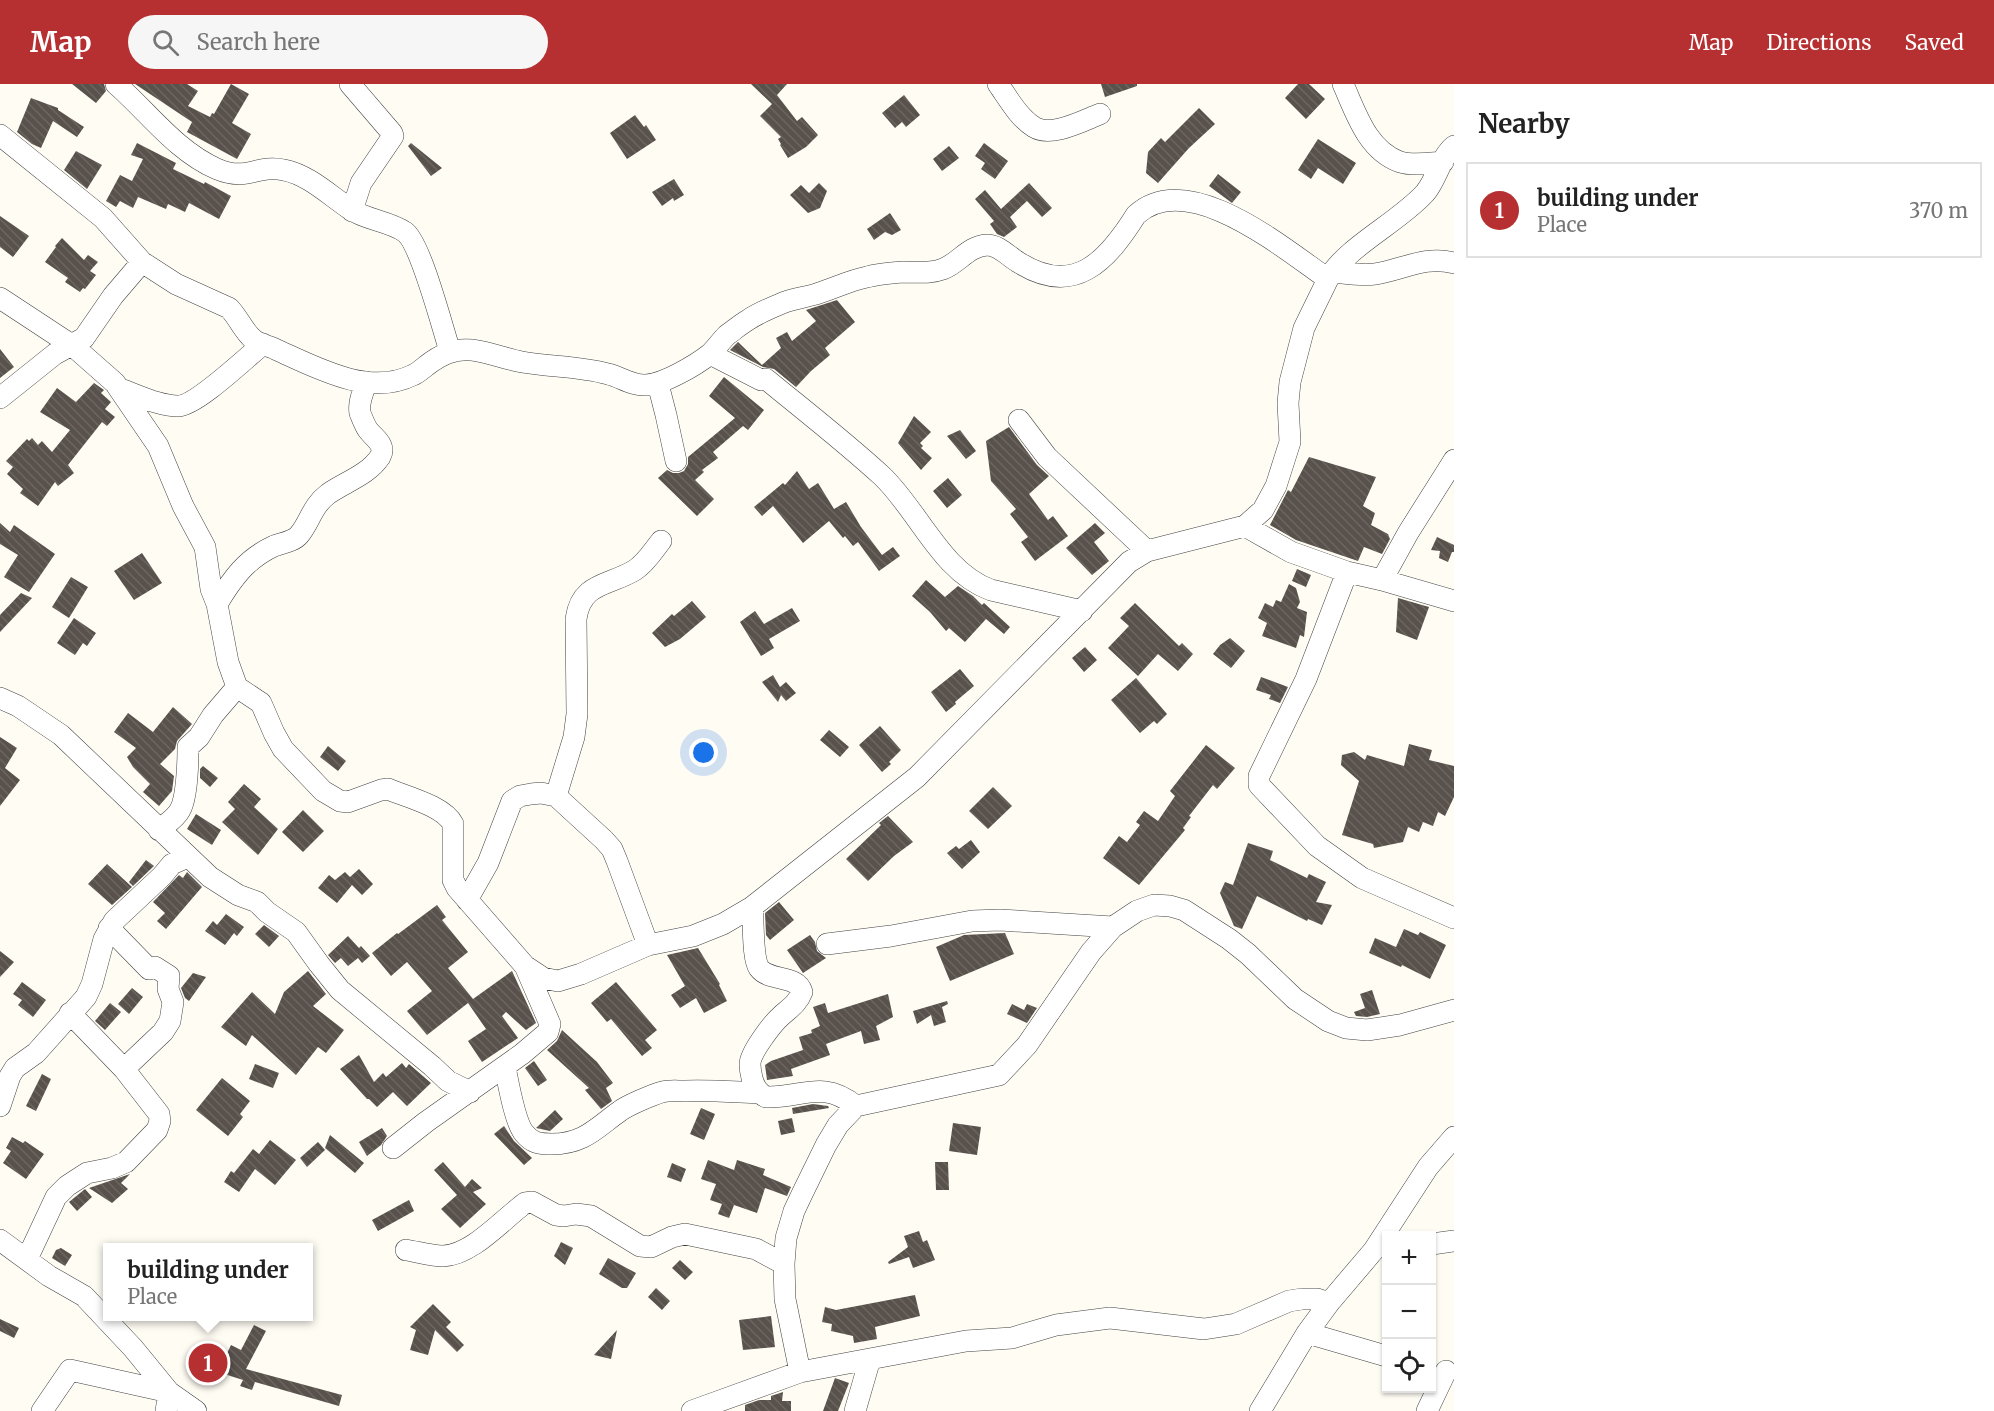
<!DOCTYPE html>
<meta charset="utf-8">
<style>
:root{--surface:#fff;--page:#f6f6f6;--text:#222;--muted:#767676;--line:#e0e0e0;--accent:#b73031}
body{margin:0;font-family:Merriweather,serif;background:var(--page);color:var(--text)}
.controls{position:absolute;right:18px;bottom:18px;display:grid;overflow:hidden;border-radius:0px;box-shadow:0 2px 4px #0004}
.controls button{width:54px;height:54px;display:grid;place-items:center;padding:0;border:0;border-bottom:2px solid var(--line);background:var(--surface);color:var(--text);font:30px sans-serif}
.you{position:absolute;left:704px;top:669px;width:21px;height:21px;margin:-15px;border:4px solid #fff;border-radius:50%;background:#1a73e8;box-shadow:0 0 0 9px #1a73e833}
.badge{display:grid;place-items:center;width:39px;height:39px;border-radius:50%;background:var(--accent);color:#fff;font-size:20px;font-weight:700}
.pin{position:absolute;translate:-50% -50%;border:3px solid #fff;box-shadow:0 2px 6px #0006}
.popup{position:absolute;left:103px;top:1159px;width:210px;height:78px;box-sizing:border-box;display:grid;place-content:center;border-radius:0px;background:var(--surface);filter:drop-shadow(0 2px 4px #0005);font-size:20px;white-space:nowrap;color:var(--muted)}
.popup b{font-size:22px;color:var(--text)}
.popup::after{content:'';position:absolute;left:50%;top:100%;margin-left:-12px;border:12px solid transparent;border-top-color:var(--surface)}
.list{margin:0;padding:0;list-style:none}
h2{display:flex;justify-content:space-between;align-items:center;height:78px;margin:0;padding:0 24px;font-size:26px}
h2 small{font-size:20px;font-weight:400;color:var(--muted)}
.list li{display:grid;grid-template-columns:39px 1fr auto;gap:18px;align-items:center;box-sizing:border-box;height:96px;margin:0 12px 12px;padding:0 12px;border:2px solid var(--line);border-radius:0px}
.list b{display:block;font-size:22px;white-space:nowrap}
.list p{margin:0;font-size:20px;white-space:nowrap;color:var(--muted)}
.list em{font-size:20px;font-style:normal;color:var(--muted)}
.icon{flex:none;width:33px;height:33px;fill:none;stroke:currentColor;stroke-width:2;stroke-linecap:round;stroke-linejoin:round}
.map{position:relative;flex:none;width:1454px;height:1327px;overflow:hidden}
header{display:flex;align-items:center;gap:36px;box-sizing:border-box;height:84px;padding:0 30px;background:var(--accent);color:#fff}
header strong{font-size:28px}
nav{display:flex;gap:33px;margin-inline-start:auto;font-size:21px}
.search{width:420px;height:54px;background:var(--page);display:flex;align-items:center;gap:15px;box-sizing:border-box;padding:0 21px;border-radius:33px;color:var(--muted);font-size:22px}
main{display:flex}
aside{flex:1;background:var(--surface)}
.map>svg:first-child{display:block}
</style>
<header>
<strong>Map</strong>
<div class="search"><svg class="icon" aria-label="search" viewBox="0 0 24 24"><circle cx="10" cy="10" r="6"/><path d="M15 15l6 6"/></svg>Search here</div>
<nav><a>Map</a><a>Directions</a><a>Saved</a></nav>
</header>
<main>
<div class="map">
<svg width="1454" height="1327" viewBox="0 0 1454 1327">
<defs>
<pattern id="building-back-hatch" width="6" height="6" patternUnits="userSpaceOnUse" patternTransform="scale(1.5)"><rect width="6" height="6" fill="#58514c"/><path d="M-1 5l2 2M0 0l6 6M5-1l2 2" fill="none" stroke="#6b6561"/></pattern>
</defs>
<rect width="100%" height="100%" fill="#fefcf3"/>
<path fill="url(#building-back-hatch)" d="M72 0H104L106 7 96 19Z
M135 0H187L198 7 188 22 210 33 212 29 214 30 231 0 249 10 232 39 251 50 237 75 187 48 192 38Z
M751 0H787L777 11 797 37 802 33 818 51 806 63 788 74 780 61 781 60 778 55 781 53 760 32 772 20Z
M1101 0H1137V2L1105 13Z
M1298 0H1309L1325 15 1306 35 1285 14Z
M904 11 920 31 906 43 902 38 895 44 882 29Z
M31 14 58 24V26L84 43 77 53 53 37 41 64 32 60 17 48Z
M1199 24 1215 40 1189 64 1158 99 1146 89 1148 68 1161 54 1165 58Z
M635 31 644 43 646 41 656 56 627 75 610 49Z
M1318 55 1356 79 1343 100 1318 84 1311 95 1298 86Z
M137 59 176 79 173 85 204 100 205 98 231 112 219 135 189 119 185 128 168 120 166 125 138 113 133 124 120 117 116 123 106 117 120 91 132 97 143 75 131 71Z
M411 59 442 84 431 92 408 62Z
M984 59 1008 77 995 95 981 85 985 79 975 72Z
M949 62 959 74 942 87 933 75Z
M76 67 102 81 87 105 64 86Z
M1218 90 1241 108 1232 119 1209 102Z
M674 95 684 111 674 117 673 114 662 122 652 108Z
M819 99 827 107 820 124 808 129 790 111 801 101 809 109Z
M1029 99 1052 124 1042 133 1027 117 1010 133 1017 143 1004 153 997 150 990 140 994 137 975 115 985 106 1001 125Z
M890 129 901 146 892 151 885 148 874 156 867 145Z
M0 132 29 152 13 173 0 163Z
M62 154 84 176 88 171 98 178 90 187 96 191 85 205 83 204 80 208 65 198 68 194 45 178 56 163 55 162Z
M837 216 855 238 825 264 830 271 811 287 796 303 774 285 763 283 730 266 738 258 762 281 781 264 776 254 787 248 792 257 816 237 806 226Z
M0 265 14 283 0 294Z
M724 293 764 326 748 346 743 342 713 368 718 374 702 386 704 388 695 396 714 415 697 432 658 394 667 386 673 389H679L684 387 688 380V373L735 334 709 312Z
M94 299 104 306 101 309 111 318 105 325 115 333 107 342 102 338 68 381 74 389 58 402 55 398 38 422 20 409 23 405 7 390 13 383 6 377 27 355 29 357 32 354 38 361 42 357 52 368 70 346 40 328 57 304 76 318Z
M914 332 931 348 920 359 923 362 921 364 932 374 921 386 898 359Z
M1009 343 1037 381 1049 392 1029 410 1048 436 1053 432 1068 452 1035 477 1021 458 1028 453 1010 430 1016 425 991 397 986 357Z
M960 346 976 367 966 375 947 352Z
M1309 373 1376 393 1363 422 1375 429 1371 441 1388 450 1390 455 1382 470 1364 463 1358 477 1296 456 1270 441 1288 406 1291 408Z
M797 387 809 405 818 399 834 425 846 418 861 443 882 471 893 463 900 472 879 487 858 458 853 462 845 452 843 454 829 437 803 459 773 422 762 432 754 423 783 399 785 401Z
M948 394 962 411 947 424 933 407Z
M0 439 10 448 14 441 55 470 29 508 4 493 18 471 0 460Z
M1095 439 1105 449 1094 458 1109 477 1092 491 1066 464Z
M1437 453 1454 461V468H1452L1448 478 1439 474 1440 467 1431 466Z
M142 469 162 499 134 516 114 487Z
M1297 485 1311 491 1306 503 1292 497Z
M71 493 88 503 69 534 52 523Z
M926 496 945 513 958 502 973 512 982 521 984 519 1010 543 1004 550 986 535 965 558 949 544 946 547 930 528 912 512Z
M1289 500 1296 504 1300 518 1297 524 1307 528 1304 553 1300 551 1296 564 1262 552 1267 539 1258 534 1265 519 1273 523 1276 516 1281 518Z
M21 509 32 514 0 548V531Z
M1398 514 1429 523 1417 556 1396 548Z
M692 517 706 533 680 555 665 563 652 549 672 530 674 532Z
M1135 519 1179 562 1182 559 1193 570 1178 587 1158 570 1138 592 1108 564 1129 542 1120 534Z
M792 524 800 537 769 555 774 564 761 572 740 538 755 527 764 540Z
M74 534 96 549 87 562 83 559 75 571 57 559Z
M1230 554 1245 567 1231 584 1213 570 1220 561Z
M1085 563 1097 576 1084 588 1072 574Z
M960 585 974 602 955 618 956 620 946 628 931 608Z
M773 591 780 603 786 598 796 609 786 617 781 611 778 618 762 598Z
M1261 593 1288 603 1280 619 1269 615 1271 611 1256 606Z
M1136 594 1167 630 1157 640 1154 637 1140 649 1111 616Z
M173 623 192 640 177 657 175 665 160 680 174 692 172 707 159 722 143 708 150 700 133 683 127 673 136 664 114 648 128 629 153 648Z
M880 642 901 666 889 678 891 680 882 688 859 661Z
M829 646 849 663 840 673 820 656Z
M0 653 17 664 5 684 20 696 0 722Z
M1409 660 1432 666 1429 676 1454 682V713L1445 732 1438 728 1433 742 1423 738 1419 748 1408 743 1403 758 1374 764 1373 760 1342 751 1359 697 1341 681 1342 671 1354 668 1365 676 1367 671 1404 682Z
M1206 661 1235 684 1217 705 1213 701 1189 732 1191 733 1183 744 1185 746 1139 801 1103 774 1119 752 1127 758 1140 741 1136 738 1144 727 1158 737 1175 712 1170 707Z
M328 662 346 677 338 687 320 673Z
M203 682 218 694 210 703 200 694V685Z
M244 700 261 715 254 723 278 745 258 771 222 738 235 725 228 718Z
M993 703 1012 722 988 745 969 727Z
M303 726 324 747 303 768 282 748Z
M196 730 221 746 212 761 187 745Z
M888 732 913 758 894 772 868 797 846 775 881 741 879 739Z
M971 756 980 768 962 785 947 769 956 762 959 765Z
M1248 759 1273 767 1270 776 1307 794 1309 790 1326 798 1316 818 1332 821 1322 841 1308 835 1307 837 1257 812 1242 845 1234 842 1220 809 1225 798 1233 801Z
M146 776 154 782 133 802 129 798Z
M107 780 132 803 112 821 88 800Z
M359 785 373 800 362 811 352 801 337 819 318 804 329 791 335 796 345 788 350 793Z
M187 788 202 803 166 845 157 837 165 829 153 818 179 791 183 794Z
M779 818 794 836 770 856 766 851 765 829Z
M437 821 446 833 442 836 468 868 448 884 473 915 512 887 536 939 526 946 506 928 502 932 518 954 482 978 468 957 486 945 468 919 427 951 407 927 432 907 407 878 391 892 372 869 397 849 398 850Z
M226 830 244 843 237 852 234 849 225 861 205 847 213 837 217 841Z
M264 841 279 852 269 863 255 850Z
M1404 845 1418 851 1420 848 1446 861 1430 895 1402 881 1401 883 1369 869 1375 854 1396 863Z
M1005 849 1014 870 950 897 936 863 964 851Z
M810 851 815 858 817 867 826 874 803 889 787 866Z
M348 852 359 864 361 862 370 872 362 879 358 874 348 882 341 874 335 879 328 871Z
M698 864 720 900 719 901 727 917 704 929 696 914 680 924 671 911 685 902 667 871Z
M0 867 14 878 0 893Z
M308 887 326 910 313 922 344 946 326 969 318 963 296 991 252 951 246 962 221 943 252 908 275 930 284 908Z
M193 889 206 893 189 917 185 914 181 904Z
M22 898 46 916 33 933 18 921 22 916 13 910Z
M616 898 657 946 645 956 652 964 642 972 611 935 607 938 591 919Z
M132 904 143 913 129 930 118 920Z
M1372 906 1380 930 1367 933 1356 932 1354 928 1365 924 1360 910Z
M888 910 893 933 876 942 880 956 864 960 861 947 826 960 830 971 791 985 793 992 767 996 765 981 771 977 803 966 799 953 812 949 811 946 820 942 813 923 825 919 828 929Z
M947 917 948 920 942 923 946 938 934 942 931 931 917 940 913 927Z
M110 919 121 928 105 946 95 937Z
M1012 920 1024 926 1027 920 1037 924 1027 939 1007 930Z
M562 946 597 978 613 999 606 1004 612 1017 601 1025 585 1006 589 1004 547 966 557 957Z
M359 971 374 998 383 989 386 993 402 979 406 984 409 980 431 999 407 1022 393 1008 377 1023 369 1015H367L340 985Z
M534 977 547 996 538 1002 525 984Z
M255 980 279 989 273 1004 249 995Z
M42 990 51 995 36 1027 26 1022Z
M222 994 250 1017 240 1030 243 1033 228 1052 196 1026Z
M813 1020 828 1022 829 1024 793 1030 792 1024Z
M701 1024 715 1030 704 1056 690 1050Z
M555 1026 563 1035 550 1047 536 1044Z
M792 1034 795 1048 781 1051 778 1037Z
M953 1039 981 1043 977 1071 949 1067Z
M504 1042 514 1057 532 1074 524 1081 494 1050Z
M382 1044 387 1052 381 1061 367 1072 359 1058Z
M330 1051 364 1079 355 1089 325 1064Z
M12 1053 23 1059 25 1057 44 1070 26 1095 3 1079 11 1067 6 1064Z
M270 1056 296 1076 275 1101 255 1085 239 1108 224 1098 231 1087 234 1089 253 1065 259 1070Z
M318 1058 325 1066 307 1083 300 1074Z
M708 1076 734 1086 737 1076 765 1085 763 1091 791 1103 787 1112 765 1104 757 1129 734 1121 729 1134 718 1130 722 1120 710 1116 716 1100 701 1095Z
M443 1078 465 1103 472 1095 482 1104 473 1108 486 1120 460 1144 441 1125 457 1111 434 1086Z
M935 1078H948L949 1106H936Z
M672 1079 686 1085 681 1098 667 1093Z
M130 1090 121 1099 128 1105 112 1119 89 1104Z
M85 1105 92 1113 77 1127 69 1118Z
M409 1116 414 1127 378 1147 372 1136Z
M919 1147 923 1158 927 1156 935 1176 913 1184 909 1173 889 1180 888 1178 908 1163 904 1152Z
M561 1158 573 1164 565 1181 554 1172Z
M61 1164 72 1171 65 1182 52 1174 56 1166Z
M608 1174 636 1189 627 1204H622L599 1190Z
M680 1176 693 1188 685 1196 672 1184Z
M656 1204 670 1217 662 1226 648 1213Z
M915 1211 920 1232 875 1243 877 1255 854 1259 853 1252 831 1247 832 1240 822 1238 825 1223 836 1226Z
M433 1220 451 1238 446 1243 464 1261 457 1268 435 1246 428 1271 410 1266 416 1246 410 1243Z
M771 1232 775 1263 743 1266 739 1236Z
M0 1235 19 1244 14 1254 0 1247Z
M254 1241 266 1247 246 1285 342 1311 339 1322 255 1298 252 1306 240 1302 243 1296 218 1288 231 1261 241 1266Z
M617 1246 611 1275 594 1271Z
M835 1294 849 1299 838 1327H823Z
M783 1308 782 1317H791V1327H745V1321L759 1316H771V1312Z"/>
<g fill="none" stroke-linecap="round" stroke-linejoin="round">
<g stroke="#424242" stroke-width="22">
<path id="minor" d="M116 0C149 29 176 67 217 85 248 98 256 80 284 86 309 91 329 111 350 125 366 136 389 137 405 148 421 160 442 243 450 267
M350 0 392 49 393 52 361 99 352 127
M998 0C1008 14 1019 34 1034 43 1051 54 1084 36 1100 30
M1343 0C1356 29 1367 66 1400 78 1413 82 1430 79 1443 78
M0 51 103 134 142 178 176 200 229 224C239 234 243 247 254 256 261 261 270 262 277 266 317 284 369 313 413 291 418 289 422 285 426 282 440 271 454 264 472 266 489 268 505 275 522 278 550 283 580 282 608 290 621 293 632 302 646 301 664 300 696 281 710 270 716 264 721 257 727 251 734 246 741 240 748 236 758 229 773 223 785 218 796 214 808 213 819 209 835 204 851 196 867 193 878 190 892 189 903 188 916 188 930 190 943 185 959 179 968 162 987 161 999 161 1008 172 1018 178 1074 214 1107 177 1136 131 1188 83 1284 165 1328 195
M1332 188C1345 189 1361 192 1375 190 1402 186 1426 171 1454 179
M0 214 73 262 115 299 158 362 183 422 205 463 211 505 217 520 228 578 237 603 261 619 274 649 283 665 323 707 340 717 348 718 381 706 388 705C407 713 444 722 453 740V796L457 804 525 882 543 894 558 897 581 890 648 861 693 852 723 840 752 823 917 693 1129 478 1147 467 1245 442 1263 426 1276 402 1290 358 1288 319 1290 298 1304 244 1328 195C1346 163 1399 138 1425 109 1437 95 1440 74 1454 62
M710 270 761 296 766 295C805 327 845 358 882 392 919 427 941 488 991 506L1082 527
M658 300 666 331 676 377
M120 305C138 311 159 322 178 322 196 322 247 273 263 260
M0 314 55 270 84 254 113 212 142 178
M1019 336 1047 373 1147 467
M1245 442 1291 468 1347 488 1382 496 1454 517
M1347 488 1306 595 1259 692V701L1317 762 1362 794 1454 834
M1382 496 1408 449 1454 376
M217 520C232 495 246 475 274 462 281 459 293 458 299 451 310 438 312 422 328 410 345 398 368 391 380 373 387 361 374 354 368 346 365 342 362 334 360 329 358 318 363 308 367 298
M0 614 18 622 61 651 210 793 238 811 257 818 267 828 296 848 319 880 340 906 432 982 448 997 470 1008
M556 712 574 653 577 630 576 535C581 498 609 502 635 486 646 479 653 467 661 457
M159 746C166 740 176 734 180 726 187 714 188 677 188 663L199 653 213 631 237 603
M467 816 488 779 512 717 520 712 531 710 541 709 556 712 604 756 612 765 617 777 648 861
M752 823C754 838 752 873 759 884 769 898 797 890 802 908 798 919 790 924 781 932 772 940 750 969 750 980 750 984 751 990 752 994 754 1003 758 1009 766 1013 803 1014 822 995 856 1022
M109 844 149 885 155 883 169 892 168 905 173 918 170 937 163 948 124 985
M827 860 891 852 972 837 1000 836 1113 843
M505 983C508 998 515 1038 524 1049 532 1059 539 1060 552 1060 584 1060 596 1044 620 1027 628 1021 652 1011 662 1008 669 1006 677 1007 685 1007 710 1006 734 1008 759 1009
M0 1022 10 992 15 984 36 969 86 913 92 900 104 855 114 837 162 792 172 780 188 773
M393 1064 426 1038 522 970 548 948 550 940 525 882
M0 1156 49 1192 84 1212 133 1264 169 1308 196 1327
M1432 1160 1454 1157
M406 1166C418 1168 431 1172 443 1172 472 1171 502 1136 525 1119L532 1118 556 1131 564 1132 576 1130 591 1132 640 1162 651 1163 672 1153 685 1150 756 1165 784 1180
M27 1175 56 1113 67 1102 87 1089 112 1084 126 1078 157 1046 160 1037 159 1030 124 985 70 929
M1307 1249 1386 1272
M800 1288 785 1215 784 1180 786 1154 794 1127 803 1108 826 1061 838 1041 856 1022 999 991 1027 961 1091 868 1113 843 1137 827 1154 821 1170 822 1184 826 1229 855 1248 870 1295 915 1328 937 1346 944 1367 946 1400 941 1454 926
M42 1327 70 1286 169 1308 166 1327
M692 1327 800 1288 966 1257 1012 1254 1056 1241 1110 1234 1204 1245 1236 1240 1289 1217 1302 1215H1317L1329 1219
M855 1327 870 1275
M1260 1327 1307 1249 1329 1219 1374 1166 1428 1083 1454 1053
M1427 1327 1446 1287"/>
</g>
<use href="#minor" stroke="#fff" stroke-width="21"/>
</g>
</svg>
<div class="controls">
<button>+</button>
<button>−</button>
<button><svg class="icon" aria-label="locate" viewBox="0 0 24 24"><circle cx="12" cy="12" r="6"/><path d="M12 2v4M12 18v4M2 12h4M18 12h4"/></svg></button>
</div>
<div class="you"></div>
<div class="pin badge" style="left:208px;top:1279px">1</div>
<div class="popup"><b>building under</b>Place</div>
</div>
<aside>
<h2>Nearby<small></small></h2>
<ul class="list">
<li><span class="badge">1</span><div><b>building under</b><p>Place</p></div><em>370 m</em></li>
</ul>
</aside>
</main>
